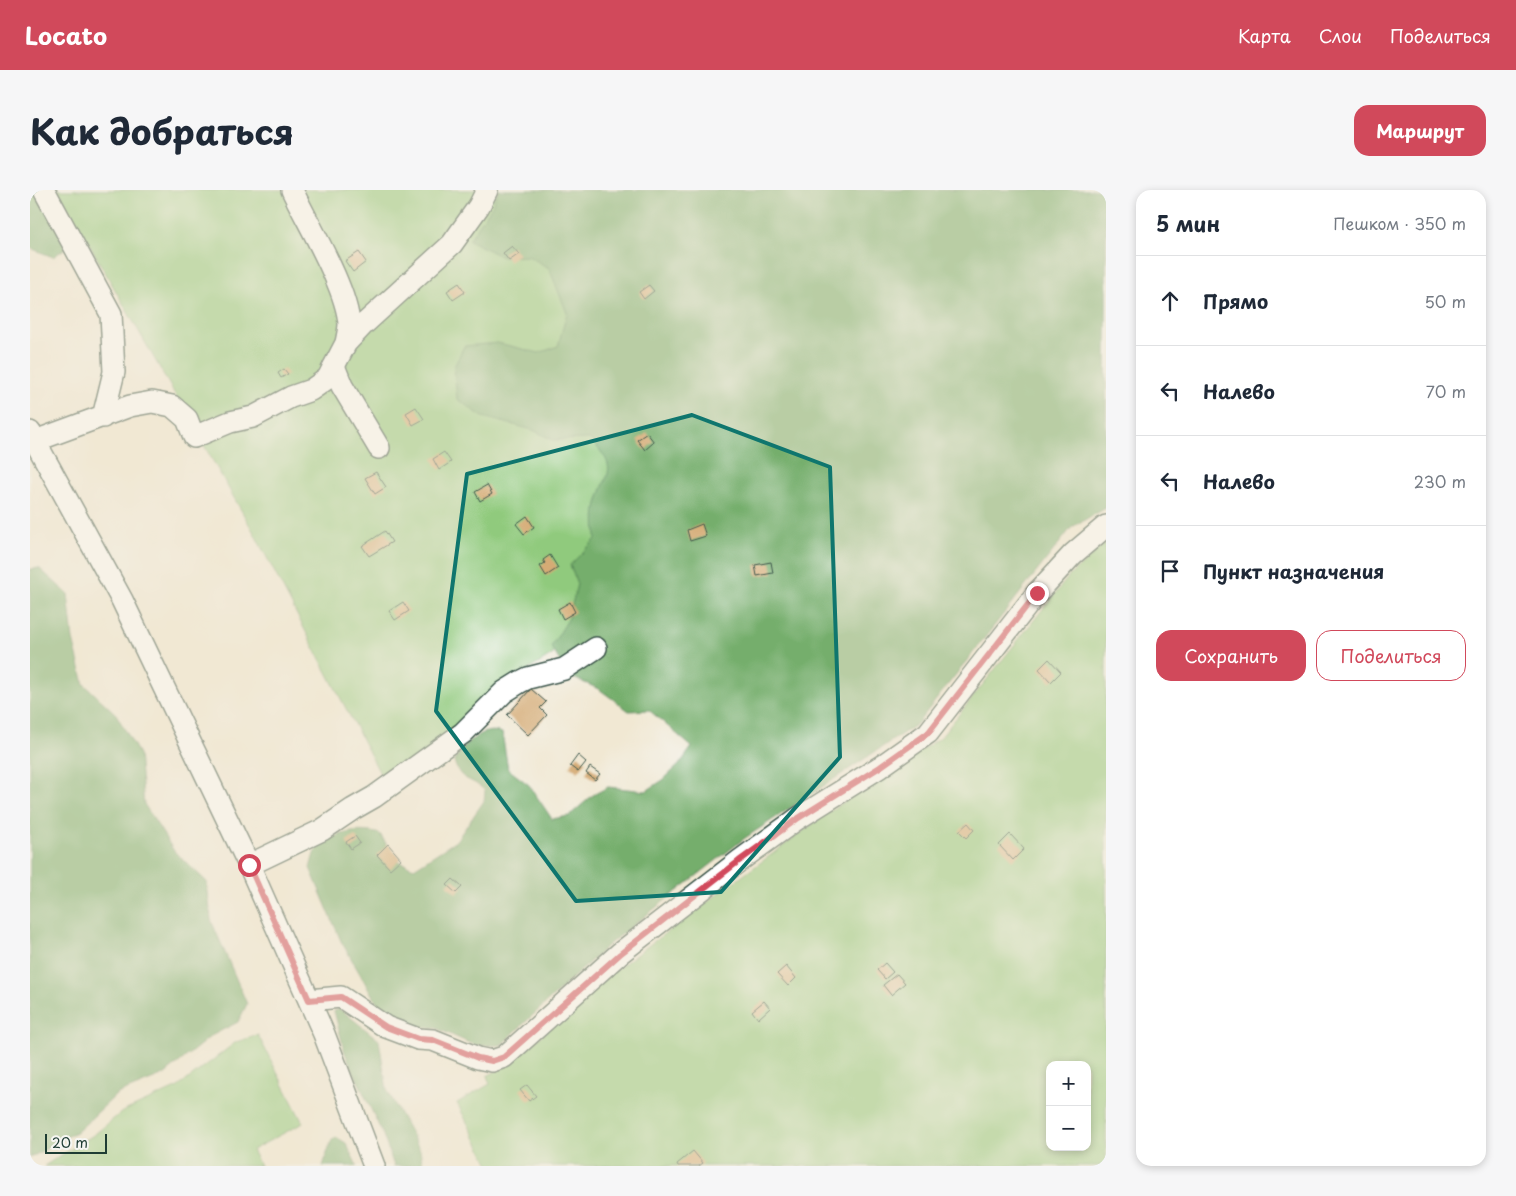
<!DOCTYPE html>
<html lang="ru">
<meta charset="utf-8">
<style>
:root{--surface:#fff;--page:#f6f6f7;--text:#1f2937;--muted:#747a83;--line:#e0e1e3;--accent:#d1495b}
body{margin:0;font-family:"Playpen Sans",sans-serif;background:var(--page);color:var(--text)}
.controls{position:absolute;right:15px;bottom:15px;display:grid;overflow:hidden;border-radius:10px;box-shadow:0 2px 8px #0003}
.controls button{width:45px;height:45px;display:grid;place-items:center;padding:0;border:0;border-bottom:1px solid var(--line);background:var(--surface);color:var(--text);font:25px sans-serif}
.scale{position:absolute;left:15px;bottom:12px;width:62px;box-sizing:border-box;padding-left:5px;border:2px solid #1f3d34;border-top:0;font-size:14px;line-height:18px;white-space:nowrap;color:#1f3d34;-webkit-text-stroke:4px #f6f6f2;paint-order:stroke}
.stop{position:absolute;width:15px;height:15px;margin:-11px;border:4px solid #d1495b;border-radius:50%;background:#fff}
.stop.end{background:#d1495b;border-color:#fff;box-shadow:0 1px 5px #0008}
.list{margin:0;padding:0;list-style:none}
h2{display:flex;justify-content:space-between;align-items:center;height:65px;margin:0;padding:0 20px;font-size:21px}
h2 small{font-size:16px;font-weight:400;color:var(--muted)}
.list li{display:grid;grid-template-columns:32px 1fr auto;gap:15px;align-items:center;box-sizing:border-box;height:90px;padding:0 20px;border-top:1px solid var(--line)}
.list b{display:block;font-size:19px;white-space:nowrap}
.list em{font-size:16px;font-style:normal;color:var(--muted)}
.actions{display:flex;gap:10px;padding:15px 20px}
.actions a{flex:1;padding:11px 0;border:1px solid var(--accent);border-radius:15px;text-align:center;font-size:18px;color:var(--accent)}
.actions .main{background:var(--accent);color:#fff}
.icon{flex:none;width:28px;height:28px;fill:none;stroke:currentColor;stroke-width:2;stroke-linecap:round;stroke-linejoin:round}
.map{position:relative;flex:none;width:1076px;height:976px;overflow:hidden;border-radius:15px}
header{display:flex;align-items:center;gap:30px;box-sizing:border-box;height:70px;padding:0 25px;background:var(--accent);color:#fff}
header strong{font-size:24px}
nav{display:flex;gap:28px;margin-inline-start:auto;font-size:18px}
.intro{display:flex;align-items:center;justify-content:space-between;box-sizing:border-box;height:120px;padding:0 30px}
h1{margin:0;font-size:35px}
.button{padding:12px 22px;border-radius:15px;background:var(--accent);color:#fff;font-size:18px;font-weight:700}
main{display:flex;gap:30px;padding:0 30px}
aside{flex:1;background:var(--surface);border-radius:15px;box-shadow:0 2px 8px #0003}
.map>svg:first-child{display:block}
</style>
<header>
<strong>Locato</strong>
<nav><a>Карта</a><a>Слои</a><a>Поделиться</a></nav>
</header>
<div class="intro"><h1>Как добраться</h1><a class="button">Маршрут</a></div>
<main>
<div class="map">
<svg width="1076" height="976" viewBox="0 0 1076 976">
<rect width="100%" height="100%" fill="#f6f6f2"/>
<filter id="ink" filterUnits="userSpaceOnUse"><feTurbulence type="fractalNoise" baseFrequency=".02" numOctaves="2"/><feDisplacementMap in="SourceGraphic" scale="10" xChannelSelector="R" yChannelSelector="G"/><feConvolveMatrix kernelMatrix="1 2 1 2 8 2 1 2 1" color-interpolation-filters="sRGB"/></filter>
<filter id="wash" filterUnits="userSpaceOnUse"><feTurbulence type="fractalNoise" baseFrequency=".0096" numOctaves="4" result="noise"/><feDisplacementMap in="SourceGraphic" scale="20" xChannelSelector="R" yChannelSelector="G"/><feGaussianBlur stdDeviation="1.12" result="paint"/><feColorMatrix in="noise" values="0 0 0 0 0 0 0 0 0 0 0 0 0 0 0 0 0 1.4 0 .05"/><feComposite in="paint" operator="in"/></filter>
<g filter="url(#wash)">
<rect width="100%" height="100%" fill="#f1e8d3"/>
<path fill="#90ca7d" stroke="#588458" fill-rule="evenodd" d="M28 0H461L523 71 552 139 566 241 584 281 583 402 522 465 477 493 431 539 355 593 223 341Z
M1076 353V976H460L427 913 460 894 457 886 481 873 580 784 796 624 911 547 1040 385ZM1020 875H1057V957H1020Z
M228 845 273 933 222 960 230 976H14L65 944 92 922 148 897 206 852Z"/>
<path fill="#74ae6c" stroke="#4a7650" d="M0 0H10L36 58 23 67 0 58Z
M468 0H1076V318L1042 337 887 534 715 648 578 755 471 855 446 856 406 838 381 837 352 822 311 751 280 678C282 672 283 663 287 659 302 642 330 638 350 644L367 671 384 678 426 651 454 611 455 601C442 587 430 593 424 571 434 555 452 535 472 543L478 579 499 595 522 629 539 626 563 605 578 597 616 601 633 590 649 575 662 557 619 520 599 521 569 499 539 486 521 457 539 428 547 394 540 375 566 349C566 338 564 325 567 314 576 279 591 282 560 249L523 250 503 240 453 227 427 209 424 177 434 156 468 153 509 163 528 156 537 123 519 78 498 66 472 67 439 50 462 16Z
M9 378 38 404 43 449 54 494 86 524 109 564 114 614 144 661 177 692 181 730 217 814 208 832 181 846 134 885 87 904 49 940 0 968V379Z
M310 819 349 850 357 900 390 960 393 976H364L353 945 315 863 304 821Z
M306 947 316 953 327 976H293L301 951Z"/>
<g id="blocks">
<path fill="#d5ab75" d="M482 56 489 64 479 71 473 63Z
M329 62 336 72 323 82 315 71Z
M429 93 435 102 423 110 417 101Z
M619 95 624 101 614 109 609 102Z
M254 179 258 184 251 188 248 183Z
M386 217 394 229 383 235 376 223Z
M617 243 624 252 615 260 607 250Z
M414 262 421 272 409 280 403 269Z
M346 282 356 297 345 304 335 288Z
M457 295 462 304 450 311 445 302Z
M497 326 504 337 494 344 486 334Z
M672 334 676 346 660 351 657 340Z
M355 341 362 352 339 366 332 356Z
M520 365 528 378 516 386 510 376 515 373 513 370Z
M741 372 743 383 727 386 725 375Z
M373 412 379 421 365 430 359 421Z
M540 412 545 422 533 429 528 419Z
M1019 469 1031 482 1021 492 1009 479Z
M501 499 516 512 510 518 517 525 498 545 477 525Z
M548 565 556 572 548 582 540 576Z
M560 577 570 584 565 590 556 583Z
M938 633 944 640 936 648 929 641Z
M980 644 994 659 983 670 969 655Z
M325 646 330 653 321 659 316 652Z
M358 654 371 669 360 679 347 665Z
M423 689 432 697 426 703 417 695Z
M855 773 863 782 855 789 847 780Z
M756 776 766 788 758 796 747 784Z
M867 784 875 793 861 805 853 795Z
M734 811 740 818 728 829 722 821Z
M497 895 506 906 499 911 490 900Z
M663 961 673 973 669 976H648L647 974Z"/>
</g>
</g>
<g filter="url(#ink)">
<use href="#blocks" fill-opacity="0" stroke="#3e574c" stroke-width="1"/>
<g fill="none" stroke-linecap="round" stroke-linejoin="round">
<g stroke="#3e574c" stroke-width="24">
<path id="minor" d="M14 0 81 124 84 182 73 227
M262 0C278 34 317 98 319 134 319 140 317 147 316 153
M0 242 92 410 219 675 294 844 344 976
M5 251 100 216 122 212 142 216 157 229 164 247 200 232 223 227 261 207 281 200 298 188 304 176
M349 258 312 196 304 176 316 153 333 135 422 54 449 16 457 0
M219 675 292 640 323 619 344 607 433 543 474 502 490 492 498 488 534 479 566 458
M279 810 311 807 356 837 388 849 403 850 448 868 462 871 474 867 590 763 709 671 767 629 850 577 898 543 1007 403 1043 364 1076 336"/>
</g>
<use href="#minor" stroke="#fff" stroke-width="21"/>
</g>
</g>
<g fill="none" stroke-linecap="round" stroke-linejoin="round" filter="url(#ink)">
<path stroke="#d1495b" stroke-width="6" d="M219 675 279 810 311 807 356 837 388 849 403 850 448 868 462 871 474 867 590 764 709 671 767 629 850 577 898 543 1007 403"/>
</g>
<path d="M0 0H1076V976H0ZM662 225 800 277 810 567 691 702 546 711 406 521 437 284Z" fill="#f1e8d3" fill-opacity=".55" fill-rule="evenodd"/>
<path fill="none" stroke="#0f766e" stroke-width="4" stroke-linejoin="round" d="M662 225 800 277 810 567 691 702 546 711 406 521 437 284Z"/>
</svg>
<div class="controls">
<button>+</button>
<button>−</button>
</div>
<div class="scale">20 m</div>
<div class="stop" style="left:219px;top:675px"></div>
<div class="stop end" style="left:1007px;top:403px"></div>
</div>
<aside>
<h2>5 мин<small>Пешком · 350 m</small></h2>
<ul class="list">
<li><svg class="icon" aria-label="ahead" viewBox="0 0 24 24"><path d="M12 20V5M6 11l6-6 6 6"/></svg><div><b>Прямо</b></div><em>50 m</em></li>
<li><svg class="icon" aria-label="left" viewBox="0 0 24 24"><path d="M17 20v-9H6M10 6l-5 5 5 5"/></svg><div><b>Налево</b></div><em>70 m</em></li>
<li><svg class="icon" aria-label="left" viewBox="0 0 24 24"><path d="M17 20v-9H6M10 6l-5 5 5 5"/></svg><div><b>Налево</b></div><em>230 m</em></li>
<li><svg class="icon" aria-label="arrive" viewBox="0 0 24 24"><path d="M6 21V4h12l-3 4 3 4H6"/></svg><div><b>Пункт назначения</b></div></li>
</ul>
<div class="actions"><a class="main">Сохранить</a><a>Поделиться</a></div>
</aside>
</main>
